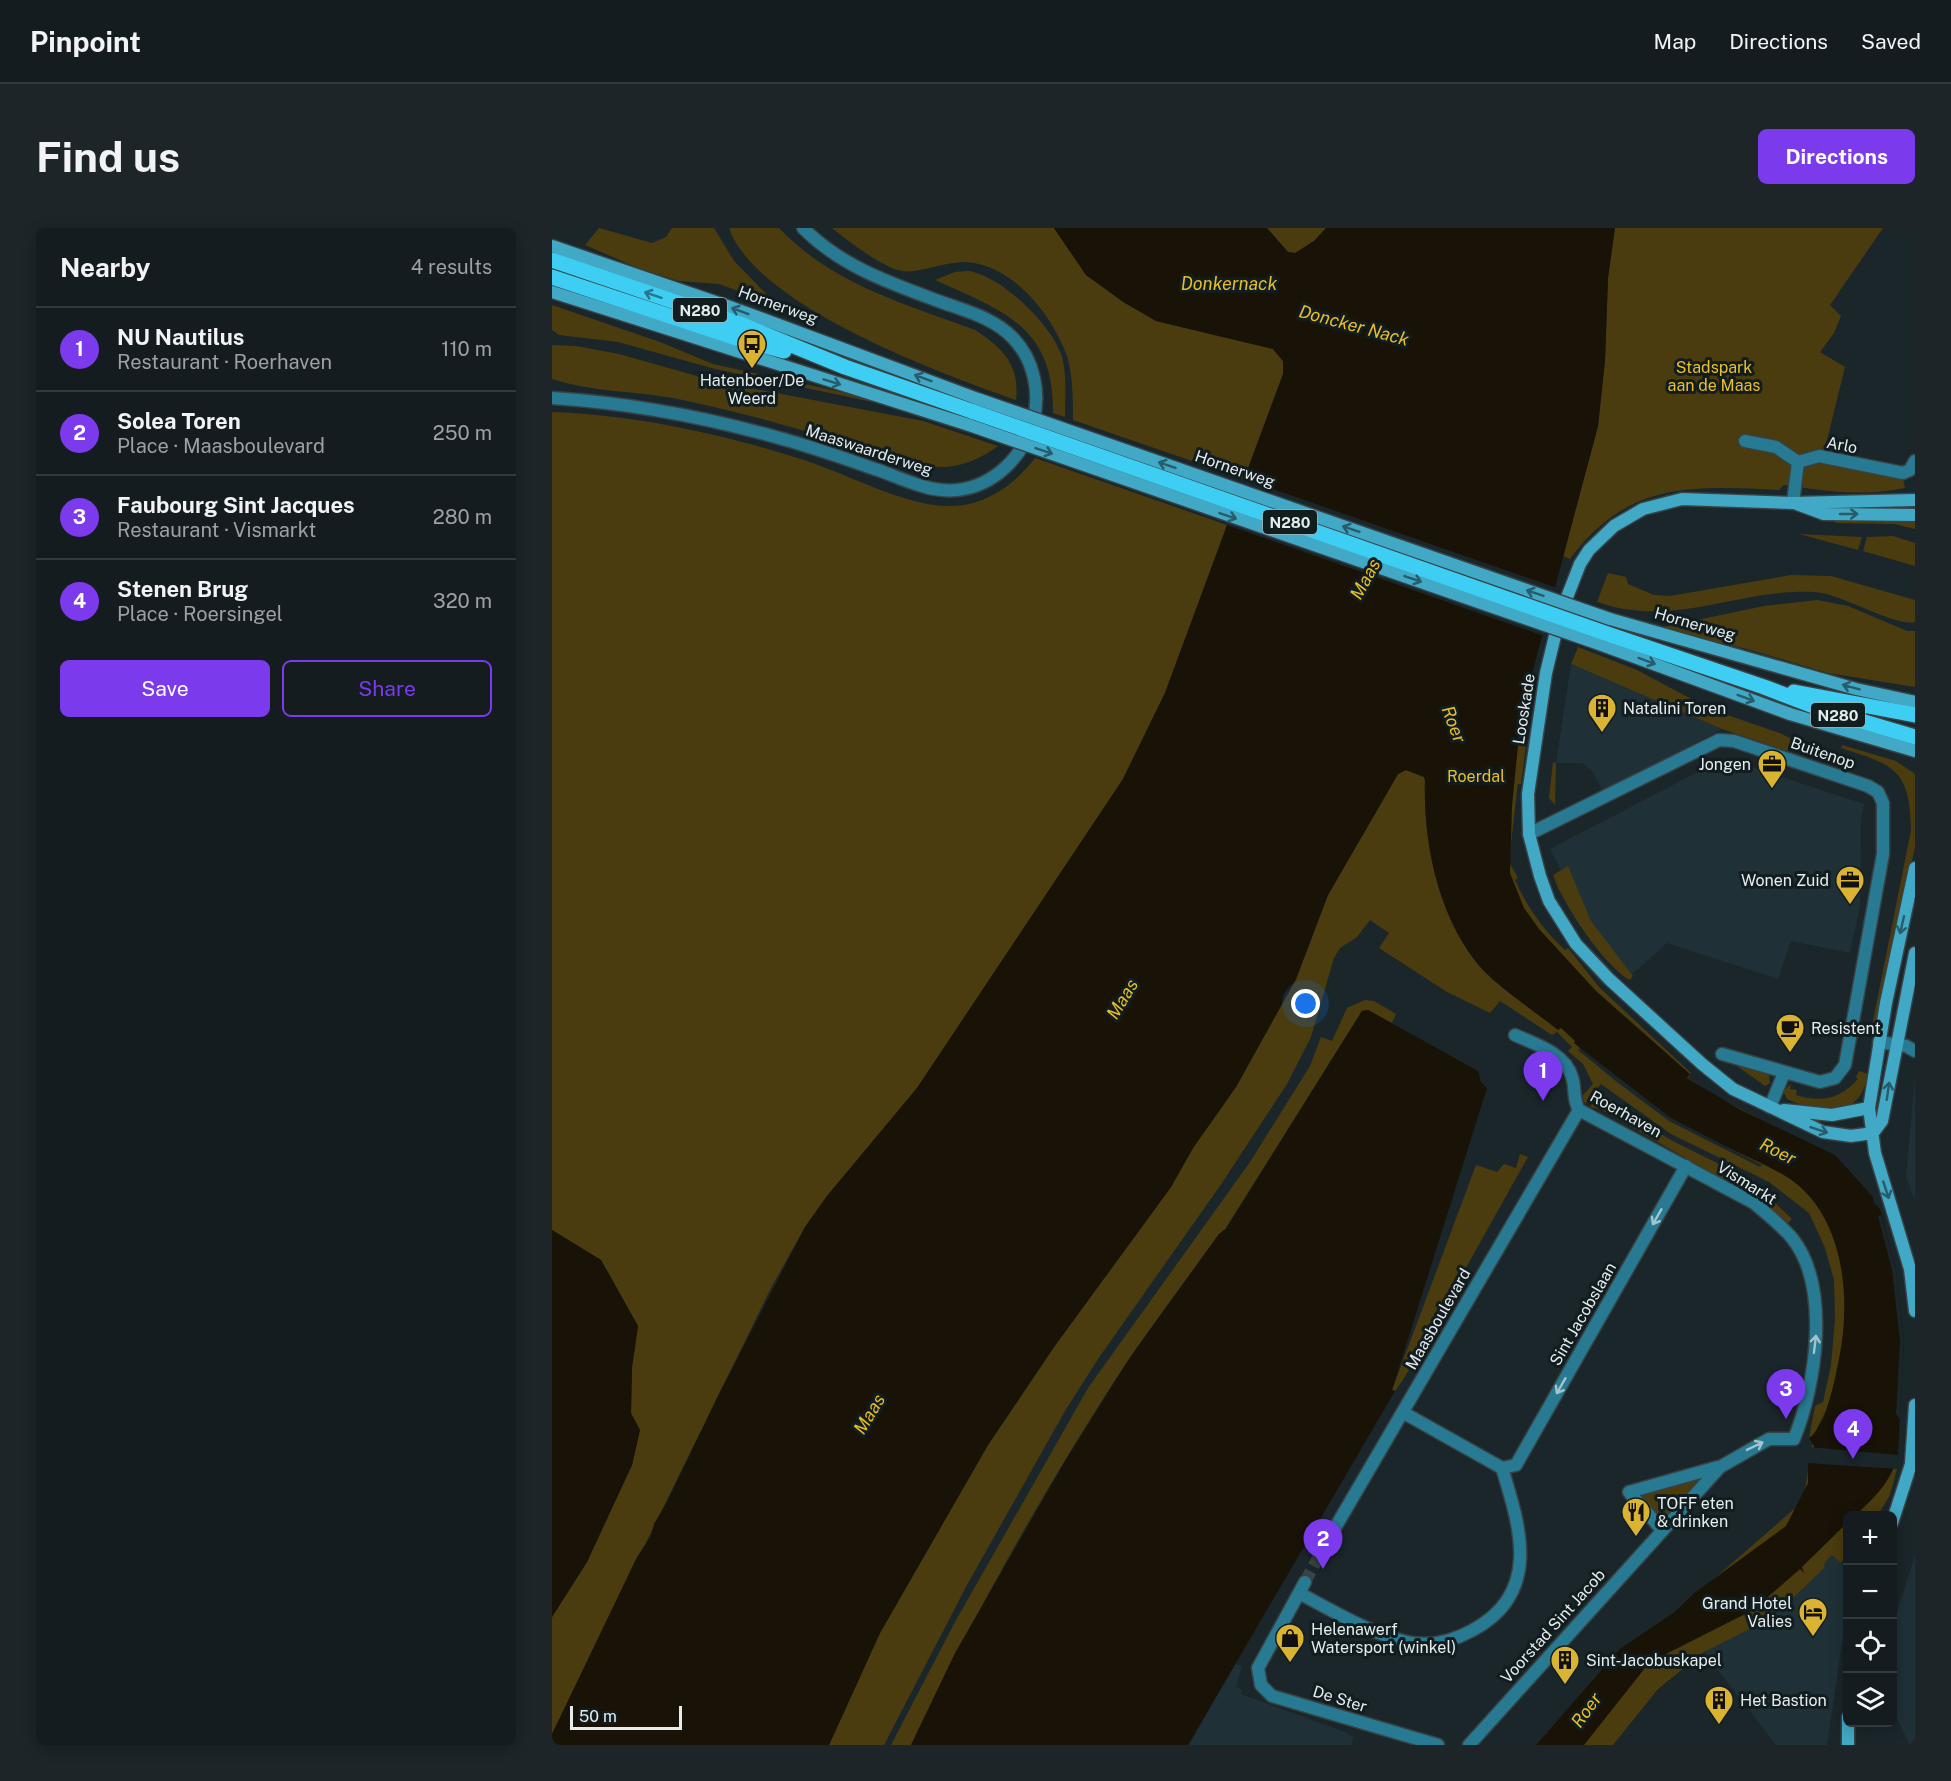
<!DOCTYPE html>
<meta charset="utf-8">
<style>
:root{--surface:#141c20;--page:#1d2529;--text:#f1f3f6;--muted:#9da1a5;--line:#333a3e;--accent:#7c3aed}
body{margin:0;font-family:"Public Sans",sans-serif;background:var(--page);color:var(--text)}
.controls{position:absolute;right:18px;bottom:18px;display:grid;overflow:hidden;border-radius:9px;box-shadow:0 3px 15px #0003}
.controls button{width:54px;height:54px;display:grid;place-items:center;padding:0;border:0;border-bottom:2px solid var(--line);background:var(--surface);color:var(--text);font:30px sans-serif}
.scale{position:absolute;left:18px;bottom:15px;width:112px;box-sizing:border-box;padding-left:6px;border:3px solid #e5ecee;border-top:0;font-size:16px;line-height:21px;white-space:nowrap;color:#e5ecee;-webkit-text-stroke:4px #121d20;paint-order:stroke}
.you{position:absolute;left:754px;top:776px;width:21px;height:21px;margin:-15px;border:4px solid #fff;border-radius:50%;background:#1a73e8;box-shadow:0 0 0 9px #1a73e833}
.badge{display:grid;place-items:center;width:39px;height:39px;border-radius:50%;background:var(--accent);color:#fff;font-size:20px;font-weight:700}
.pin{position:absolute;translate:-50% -50px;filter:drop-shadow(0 2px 3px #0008)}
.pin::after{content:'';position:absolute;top:32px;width:21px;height:18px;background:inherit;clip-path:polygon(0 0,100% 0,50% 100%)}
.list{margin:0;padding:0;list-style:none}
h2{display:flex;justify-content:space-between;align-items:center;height:78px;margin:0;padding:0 24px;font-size:26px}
h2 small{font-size:20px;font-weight:400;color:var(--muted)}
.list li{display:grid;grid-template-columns:39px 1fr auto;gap:18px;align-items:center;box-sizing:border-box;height:84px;padding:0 24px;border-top:2px solid var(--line)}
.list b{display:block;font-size:22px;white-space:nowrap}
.list p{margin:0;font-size:20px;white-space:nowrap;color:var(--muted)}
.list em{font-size:20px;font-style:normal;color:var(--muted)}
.actions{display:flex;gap:12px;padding:18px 24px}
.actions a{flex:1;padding:14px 0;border:2px solid var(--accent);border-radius:9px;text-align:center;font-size:21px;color:var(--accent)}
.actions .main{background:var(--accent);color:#fff}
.icon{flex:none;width:33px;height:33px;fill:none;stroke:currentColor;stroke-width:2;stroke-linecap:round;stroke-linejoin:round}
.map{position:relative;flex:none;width:1363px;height:1517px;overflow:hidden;border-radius:9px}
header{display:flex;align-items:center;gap:36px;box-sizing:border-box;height:84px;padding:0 30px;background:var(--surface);border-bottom:2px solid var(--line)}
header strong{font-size:28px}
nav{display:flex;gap:33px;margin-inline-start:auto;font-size:21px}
.intro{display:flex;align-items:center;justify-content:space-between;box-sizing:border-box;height:144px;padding:0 36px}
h1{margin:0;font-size:42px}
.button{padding:15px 27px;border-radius:9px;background:var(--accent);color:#fff;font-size:21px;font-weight:700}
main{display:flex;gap:36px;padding:0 36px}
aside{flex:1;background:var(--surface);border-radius:9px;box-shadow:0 3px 15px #0003}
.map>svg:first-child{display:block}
</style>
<header>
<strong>Pinpoint</strong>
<nav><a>Map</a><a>Directions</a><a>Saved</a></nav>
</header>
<div class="intro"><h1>Find us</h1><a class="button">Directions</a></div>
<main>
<aside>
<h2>Nearby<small>4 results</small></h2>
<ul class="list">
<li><span class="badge">1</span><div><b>NU Nautilus</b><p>Restaurant · Roerhaven</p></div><em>110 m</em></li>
<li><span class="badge">2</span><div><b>Solea Toren</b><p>Place · Maasboulevard</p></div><em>250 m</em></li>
<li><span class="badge">3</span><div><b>Faubourg Sint Jacques</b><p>Restaurant · Vismarkt</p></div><em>280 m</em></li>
<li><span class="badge">4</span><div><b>Stenen Brug</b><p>Place · Roersingel</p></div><em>320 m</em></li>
</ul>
<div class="actions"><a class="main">Save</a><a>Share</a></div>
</aside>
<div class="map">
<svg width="1363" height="1517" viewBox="0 0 1363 1517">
<rect width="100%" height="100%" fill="#1b262a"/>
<path fill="#1f3137" d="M1019 436 1170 501 1051 563 1040 543 1030 535H1004Z
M1167 533 1184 534 1312 576 1309 593 1308 677 1298 725 1239 713 1226 751 1115 715 1075 751 1046 721 1021 686 1006 660 1001 647 1009 642 998 621Z
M1363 850V972L1354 949Z
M1280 1327 1295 1340V1380L1275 1517H1224L1152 1424 1196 1402Z
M1363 1327V1517H1358L1344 1489 1341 1464 1340 1400Z
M683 1436 690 1438 684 1459 690 1462 689 1466 790 1503 802 1509 799 1517H637Z"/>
<path fill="#4a3c0f" d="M47 0 100 15 114 9 120 0H162L182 33 218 70 211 72 167 56 127 53 86 40 33 17Z
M177 0H227C280 56 353 76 423 102 451 120 468 137 464 172 389 146 204 78 177 0Z
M280 0H502L534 47 604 93 721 121 731 133V146L692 251 521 192C521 171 521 148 515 128 501 89 466 43 422 35 399 30 369 46 350 43 333 41 293 11 280 0Z
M715 0H774L762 13 744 25 736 24Z
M1063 0H1331L1278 77 1289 88 1282 105 1268 124 1293 139 1273 220 1274 235 1351 251 1353 260C1311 269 1274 263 1232 257L1227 262C1139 258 1076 253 1018 331L1011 328 1046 198 1053 132 1056 50Z
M403 44C408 44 416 42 421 44 452 51 501 98 510 129 515 147 513 170 513 189L501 185C502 98 451 83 383 52Z
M0 77 108 114 161 136 335 174V177L163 141 66 114 7 107 0 102Z
M0 117 24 118 67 126 166 154 371 193 446 218C422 235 402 242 372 238 290 214 209 188 126 171 84 163 40 164 0 151Z
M0 184C85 187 175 207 255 233 297 247 356 279 398 278 434 278 462 257 483 230L675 297 613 465 571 551 365 860 275 968 253 999 220 1058 0 1506V1389L35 1334 80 1237 88 1202 79 1186 80 1139 86 1098 49 1032 0 1002Z
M1284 290 1363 294V301L1342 296 1283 295Z
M1247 306 1310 309 1306 322Z
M1341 308 1363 315V338L1311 323 1315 309Z
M1056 345 1074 349 1076 356 1102 367 1118 368 1239 347 1279 348 1363 372V394C1342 399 1291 366 1263 364 1186 360 1123 401 1045 374Z
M1265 372 1296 378 1355 403H1363V459L1276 445 1199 422 1107 400 1212 378Z
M1026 419 1085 442 1158 481 1230 506 1239 511 1235 523 1170 501 1019 436Z
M978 454 982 455 969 556H966L965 562 957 634 966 650 963 652C975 679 991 702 1013 722L1016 720 1047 759 1139 845 1136 850 1165 869 1281 929 1345 1241 1338 1267 1326 1287 1296 1288 1295 1326 1289 1335 1280 1327 1273 1334 1272 1340 1240 1371 1196 1402 1152 1424 1106 1461 1061 1517H984L1067 1425 1124 1384 1249 1275 1253 1262 1260 1218 1273 1184 1262 1206 1257 1210 1263 1178 1271 1174 1279 1137 1283 1091 1282 1052 1273 1020 1257 985 1217 954 1119 906 1049 856 1033 876 1030 868 1041 856 1031 836 1016 823 1020 819 1005 804 1000 807 948 773 938 785 895 764 827 720 837 705 818 692 805 709 788 720 782 730 759 809 735 856 670 955 546 1131 513 1183 415 1357 332 1517H277L328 1405 436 1217 502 1119 619 959 641 920 684 859 744 751 776 667 846 546 854 542 872 549 873 553C871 616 887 693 931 742 947 759 970 773 988 788L914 695Z
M1290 517 1344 533 1363 546V619L1321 809 1318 808 1359 602C1358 541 1342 537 1289 520Z
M1001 534 1004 535 1003 577 997 570Z
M1016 638 1039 693 1081 748 1078 752C1051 737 1011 676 1001 647Z
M813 772 822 773 844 786 840 795 816 782 810 783 673 1001 667 1006C629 1059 589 1111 554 1166 482 1279 417 1397 359 1517H339L403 1394 536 1160 698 934 758 838 769 809 780 813 795 780Z
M1178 833 1209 842 1217 847 1218 855 1213 858Z
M1307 843 1316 846C1308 892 1270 887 1235 871L1231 863 1239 856 1238 861 1245 862 1244 867C1270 875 1288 871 1306 851L1304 849Z
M1048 864 1115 910 1199 952 1240 991 1235 996 1205 971 1048 881 1038 879Z
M968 926 976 929 851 1152 843 1163 840 1162 924 937 945 944 952 936 964 940Z
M1146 1249 1148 1252 1110 1293 1087 1268 1091 1265Z"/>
<path fill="#181306" d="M502 0H715L736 24 743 25 762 13 774 0H1063L1056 50 1053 132 1046 198 969 487 960 578 958 645 972 680 987 701 1044 763 1138 846 1135 850 1187 881 1283 927 1321 969 1322 975 1328 981 1344 1042 1352 1112 1346 1227C1339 1254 1323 1269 1304 1287L1296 1288 1295 1295 1250 1339 1252 1345 1248 1341 1201 1382 1112 1427 1093 1440 1032 1517H984L1068 1421 1124 1383 1141 1366 1234 1298 1256 1255V1236L1262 1218 1257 1210C1274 1200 1283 1150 1287 1131 1300 1068 1292 981 1230 946 1194 926 1154 912 1119 890 1085 869 1053 841 1022 815L1023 813 1009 800 1006 802C982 783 953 764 931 742 887 693 871 616 873 552L872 549 854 542 846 546 776 667 744 751 684 859 641 920 619 959 502 1119 436 1217 328 1405 277 1517H0V1506L85 1329 99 1308 102 1296 115 1274 166 1168 253 999 275 968 365 860 571 551 613 465 731 146V133L721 121 604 93 571 74 534 47Z
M816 782 926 843 929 854 935 860 840 1162 843 1163 636 1517H359L403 1425 512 1235 577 1131 667 1006 674 1001 810 783Z
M0 1002 49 1032 86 1098 80 1139 79 1185 88 1202 80 1237 35 1334 0 1389Z"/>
<path fill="#1b262a" d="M689 250 1005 360 992 408 672 296Z
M1028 820 1119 890 1210 937 1208 939 1117 893 1065 854 1026 822Z
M1329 987 1344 1042 1352 1112 1348 1191 1344 1186 1348 1113 1340 1042 1326 988Z
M1258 1219 1346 1227 1345 1241 1255 1235Z"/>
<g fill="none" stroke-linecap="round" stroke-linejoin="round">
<path stroke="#394447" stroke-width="12" stroke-dasharray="12 6" stroke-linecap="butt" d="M753 1354 773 1317"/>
<g stroke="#374245" stroke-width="15">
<path id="minor" d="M0 170C76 175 153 189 227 210 261 219 294 231 326 242 351 251 378 265 405 262 442 258 471 229 481 194 489 165 482 132 461 110 442 90 414 83 389 74 338 55 290 39 251 0
M1193 213 1224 219 1246 234
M1241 275 1246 234 1267 228 1351 245 1358 242 1363 233
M977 606 1167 512 1182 513 1316 558 1326 564 1331 575V626L1293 837 1283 850 1268 854 1170 826
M1327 814 1354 818 1363 823
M1218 879 1232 845
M950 1240 964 1237 1134 938
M1110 1302 1077 1264 1166 1239
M773 1317 1027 882
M753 1354 706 1440 709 1457 720 1468 886 1517
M747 1365C781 1383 817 1405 855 1414 878 1419 901 1413 921 1402 990 1365 968 1299 950 1240L852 1185
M917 1517 1168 1239 1217 1211H1242C1264 1157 1279 1059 1240 1010 1229 997 1215 986 1202 975L1027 882C1020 870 1024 860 1020 849 1013 825 983 816 963 807"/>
</g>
<g stroke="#374245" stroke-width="15">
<path id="secondary" d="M0 18 181 80 426 171
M0 64 417 197
M1245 276 1272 286 1363 287
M1058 391 1304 461 1363 474
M1050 417 1238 486 1363 523
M1363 640 1334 775 1317 880 1323 925 1358 1041 1363 1083
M1232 882 1280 887 1317 880
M1321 905 1299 908 1271 904 1181 861 1150 836 1057 751 1024 716 997 673 988 648 977 606 976 566 994 445 1008 387 1028 336 1037 322 1062 298 1091 281 1130 271 1241 275 1363 272
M1321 905 1330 893 1363 725
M1340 1295 1359 1236 1363 1177
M1296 1489V1517"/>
</g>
<g stroke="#374245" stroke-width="18">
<path id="primary" d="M0 32 188 96 293 139 422 184
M0 49 181 109 232 123
M1053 405 1212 459 1272 482 1363 509
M1242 464 1363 487"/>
</g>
<use href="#minor" stroke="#277a91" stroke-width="12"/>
<use href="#secondary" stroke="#41a8c5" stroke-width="12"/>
<use href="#primary" stroke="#3fcef3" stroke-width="15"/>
<g stroke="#374245" stroke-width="15" stroke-linecap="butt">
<path id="secondary-bridge" d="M426 171 1058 391
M417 197 1050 417"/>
</g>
<g stroke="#374245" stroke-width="18" stroke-linecap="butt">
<path id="primary-bridge" d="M422 184 1053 405"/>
</g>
<use href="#secondary-bridge" stroke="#41a8c5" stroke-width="12"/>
<use href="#primary-bridge" stroke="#3fcef3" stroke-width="15"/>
</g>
<defs><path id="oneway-shaft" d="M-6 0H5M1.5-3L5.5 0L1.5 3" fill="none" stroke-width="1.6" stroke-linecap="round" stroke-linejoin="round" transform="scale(1.5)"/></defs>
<use stroke="#28768a" href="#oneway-shaft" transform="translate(101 67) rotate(-161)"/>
<g stroke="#275c6a">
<use href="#oneway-shaft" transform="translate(188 83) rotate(-160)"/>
<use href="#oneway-shaft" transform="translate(371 150) rotate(-159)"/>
<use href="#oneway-shaft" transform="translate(280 154) rotate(17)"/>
<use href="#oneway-shaft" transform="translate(492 223) rotate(19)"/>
<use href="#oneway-shaft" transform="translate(615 237) rotate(-161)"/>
<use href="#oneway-shaft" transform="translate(1297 286)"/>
<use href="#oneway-shaft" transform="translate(676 288) rotate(19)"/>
<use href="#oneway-shaft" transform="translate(799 301) rotate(-161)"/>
<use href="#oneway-shaft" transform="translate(861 351) rotate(19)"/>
<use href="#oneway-shaft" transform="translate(983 365) rotate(-161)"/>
<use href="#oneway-shaft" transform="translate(1095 433) rotate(20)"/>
<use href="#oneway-shaft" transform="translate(1299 459) rotate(-165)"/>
<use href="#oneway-shaft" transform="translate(1194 470) rotate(20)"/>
<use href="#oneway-shaft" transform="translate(1350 697) rotate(103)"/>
<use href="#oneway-shaft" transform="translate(1336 863) rotate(-82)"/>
<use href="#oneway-shaft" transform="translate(1267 902) rotate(18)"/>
<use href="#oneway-shaft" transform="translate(1334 962) rotate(72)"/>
</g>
<g stroke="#a2c4cd">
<use href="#oneway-shaft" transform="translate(1105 989) rotate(120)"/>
<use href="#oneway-shaft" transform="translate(1263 1116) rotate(-83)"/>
<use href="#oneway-shaft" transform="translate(1009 1158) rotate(120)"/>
<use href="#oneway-shaft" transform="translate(1203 1218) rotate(-26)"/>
</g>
<defs>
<g id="bus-pin" transform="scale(1.5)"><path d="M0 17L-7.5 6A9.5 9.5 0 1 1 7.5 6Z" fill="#dbb333" stroke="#121d20"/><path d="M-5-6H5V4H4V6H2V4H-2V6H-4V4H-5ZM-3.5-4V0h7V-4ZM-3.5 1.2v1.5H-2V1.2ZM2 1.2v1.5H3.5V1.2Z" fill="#111"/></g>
<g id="building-pin" transform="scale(1.5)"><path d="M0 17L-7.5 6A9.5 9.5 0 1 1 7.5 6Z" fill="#dbb333" stroke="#121d20"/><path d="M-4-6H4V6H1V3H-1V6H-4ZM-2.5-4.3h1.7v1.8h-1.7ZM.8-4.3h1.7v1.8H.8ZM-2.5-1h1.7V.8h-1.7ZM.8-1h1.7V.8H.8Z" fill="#111"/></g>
<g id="office-pin" transform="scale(1.5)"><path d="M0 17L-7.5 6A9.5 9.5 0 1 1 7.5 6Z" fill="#dbb333" stroke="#121d20"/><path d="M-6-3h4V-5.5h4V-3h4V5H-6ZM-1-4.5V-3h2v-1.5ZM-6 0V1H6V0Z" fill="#111"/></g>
<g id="cafe-pin" transform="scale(1.5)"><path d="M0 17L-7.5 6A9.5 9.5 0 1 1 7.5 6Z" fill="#dbb333" stroke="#121d20"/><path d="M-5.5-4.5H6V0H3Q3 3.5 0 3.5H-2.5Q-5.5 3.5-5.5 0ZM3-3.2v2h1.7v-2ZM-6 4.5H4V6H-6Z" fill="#111"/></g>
<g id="restaurant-pin" transform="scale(1.5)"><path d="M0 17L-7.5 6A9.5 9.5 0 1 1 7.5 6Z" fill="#dbb333" stroke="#121d20"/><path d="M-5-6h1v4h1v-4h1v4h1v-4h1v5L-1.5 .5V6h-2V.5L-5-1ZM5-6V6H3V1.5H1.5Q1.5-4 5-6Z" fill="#111"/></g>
<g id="hotel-pin" transform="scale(1.5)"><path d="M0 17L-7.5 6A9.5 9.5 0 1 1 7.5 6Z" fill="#dbb333" stroke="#121d20"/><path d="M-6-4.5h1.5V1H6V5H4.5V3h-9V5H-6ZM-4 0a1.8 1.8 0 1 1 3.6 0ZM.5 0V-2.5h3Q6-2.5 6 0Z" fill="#111"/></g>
<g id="shop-pin" transform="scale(1.5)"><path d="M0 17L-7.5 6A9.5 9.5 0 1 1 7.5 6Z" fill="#dbb333" stroke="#121d20"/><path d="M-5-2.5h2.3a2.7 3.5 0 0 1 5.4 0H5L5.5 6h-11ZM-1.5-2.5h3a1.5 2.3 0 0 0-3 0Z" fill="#111"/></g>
</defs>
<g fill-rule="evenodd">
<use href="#bus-pin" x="200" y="116"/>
<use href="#building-pin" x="1050" y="480"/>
<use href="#office-pin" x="1220" y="536"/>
<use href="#office-pin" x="1298" y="652"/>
<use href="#cafe-pin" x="1238" y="800"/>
<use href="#restaurant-pin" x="1084" y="1284"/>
<use href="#hotel-pin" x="1261" y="1384"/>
<use href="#shop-pin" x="738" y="1410"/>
<use href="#building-pin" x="1013" y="1432"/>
<use href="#building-pin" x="1167" y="1472"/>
</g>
<g text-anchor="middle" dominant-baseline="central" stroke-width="6" stroke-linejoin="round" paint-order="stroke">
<g fill="#121d20" stroke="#a6aeb0" stroke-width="1.5">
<rect x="121" y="70" width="54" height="24" rx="4.5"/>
<rect x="711" y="282" width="54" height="24" rx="4.5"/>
<rect x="1259" y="475" width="54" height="24" rx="4.5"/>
</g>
<g font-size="15" font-weight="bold" fill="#e5ecee">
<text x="148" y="82">N280</text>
<text x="738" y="294">N280</text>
<text x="1286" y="487">N280</text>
</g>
<g font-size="16" fill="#e5ecee" stroke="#121d20">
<text transform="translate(226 77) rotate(20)">Hornerweg</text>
<text transform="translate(1290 217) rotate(11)">Arlo</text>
<text transform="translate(317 222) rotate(18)">Maaswaarderweg</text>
<text transform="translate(683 241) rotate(19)">Hornerweg</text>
<text transform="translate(1143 396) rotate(16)">Hornerweg</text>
<text transform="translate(972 481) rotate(-81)">Looskade</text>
<text transform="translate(1271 525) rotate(19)">Buitenop</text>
<text transform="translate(1074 886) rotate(29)">Roerhaven</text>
<text transform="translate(1195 955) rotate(32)">Vismarkt</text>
<text transform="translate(1031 1086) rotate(-60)">Sint Jacobslaan</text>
<text transform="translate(886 1091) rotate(-60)">Maasboulevard</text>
<text transform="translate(1001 1398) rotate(-48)">Voorstad Sint Jacob</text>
<text transform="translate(788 1471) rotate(17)">De Ster</text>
</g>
<g font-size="16" fill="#ecbf2a" stroke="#121d20">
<text x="1162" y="139">Stadspark<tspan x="1162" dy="18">aan de Maas</tspan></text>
<text x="924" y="548">Roerdal</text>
</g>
<g font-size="16" fill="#e5ecee" stroke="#121d20" text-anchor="start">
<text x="200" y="152" text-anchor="middle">Hatenboer/De<tspan x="200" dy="18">Weerd</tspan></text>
<text x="1071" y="480">Natalini Toren</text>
<text x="1199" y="536" text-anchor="end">Jongen</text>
<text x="1277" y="652" text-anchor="end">Wonen Zuid</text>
<text x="1259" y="800">Resistent</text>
<text x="1105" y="1275">TOFF eten<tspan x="1105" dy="18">&amp; drinken</tspan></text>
<text x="1240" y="1375" text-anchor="end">Grand Hotel<tspan x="1240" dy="18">Valies</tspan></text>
<text x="759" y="1401">Helenawerf<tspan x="759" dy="18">Watersport (winkel)</tspan></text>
<text x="1034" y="1432">Sint-Jacobuskapel</text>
<text x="1188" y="1472">Het Bastion</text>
</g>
<g font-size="18" font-style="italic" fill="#e9bd26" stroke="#121d20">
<text x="677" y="55">Donkernack</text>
<text transform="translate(802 97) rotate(15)">Doncker Nack</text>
<text transform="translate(813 351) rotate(-61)">Maas</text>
<text transform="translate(902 496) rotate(69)">Roer</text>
<text transform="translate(570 771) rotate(-59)">Maas</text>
<text transform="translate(1226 923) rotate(26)">Roer</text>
<text transform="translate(317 1186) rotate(-59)">Maas</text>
<text transform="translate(1034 1482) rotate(-54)">Roer</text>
</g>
</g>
</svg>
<div class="controls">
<button>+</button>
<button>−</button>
<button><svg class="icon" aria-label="locate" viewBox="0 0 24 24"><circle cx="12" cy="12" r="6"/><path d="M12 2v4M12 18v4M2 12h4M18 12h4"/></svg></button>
<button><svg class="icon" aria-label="layers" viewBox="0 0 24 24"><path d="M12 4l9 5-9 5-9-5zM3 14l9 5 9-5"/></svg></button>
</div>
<div class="scale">50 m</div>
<div class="you"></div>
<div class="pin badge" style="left:991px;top:873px">1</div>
<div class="pin badge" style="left:771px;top:1341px">2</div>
<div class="pin badge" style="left:1234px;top:1191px">3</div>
<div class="pin badge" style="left:1301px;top:1231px">4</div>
</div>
</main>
